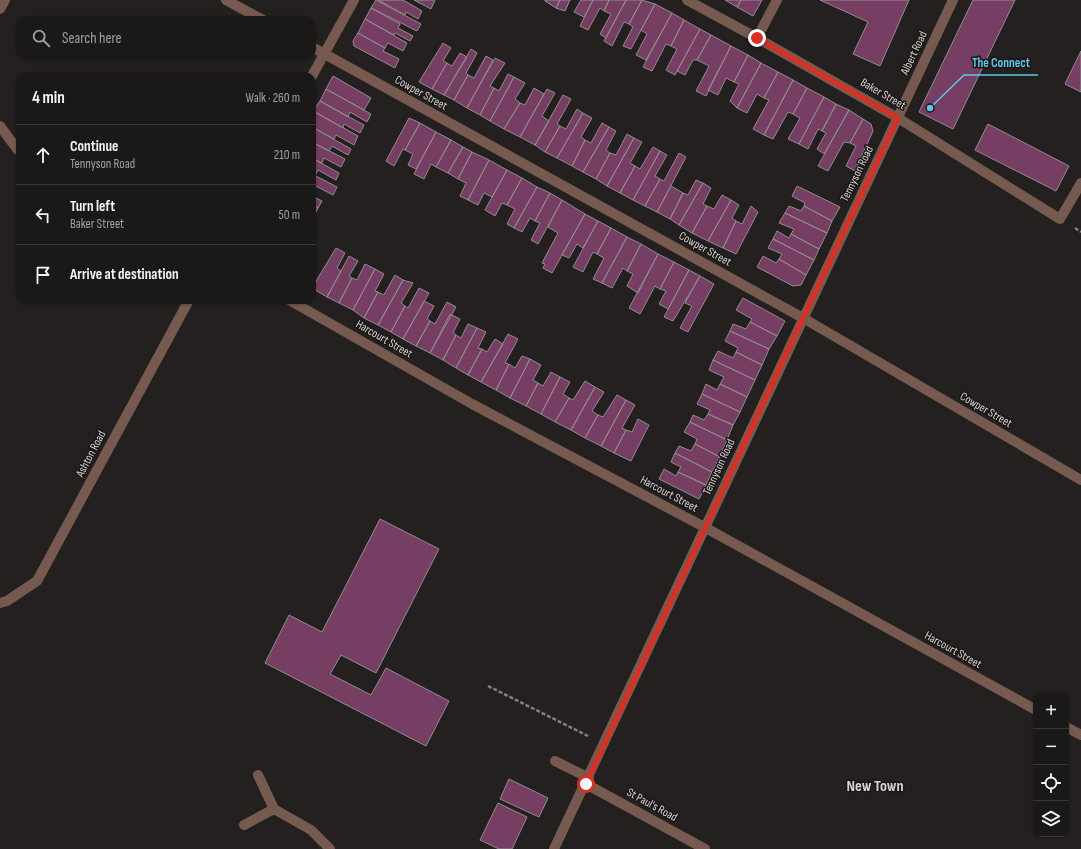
<!DOCTYPE html>
<meta charset="utf-8">
<style>
:root{--surface:#1b1818;--page:#242121;--text:#f1f3f6;--muted:#a0a0a2;--line:#393737}
body{margin:0;font-family:"Sofia Sans Condensed",sans-serif;background:var(--page);color:var(--text)}
.controls{position:absolute;right:12px;bottom:12px;display:grid;overflow:hidden;border-radius:8px;box-shadow:0 1px 3px #0004}
.controls button{width:36px;height:36px;display:grid;place-items:center;padding:0;border:0;border-bottom:1px solid var(--line);background:var(--surface);color:var(--text);font:20px sans-serif}
.stop{position:absolute;width:12px;height:12px;margin:-9px;border:3px solid #d93025;border-radius:50%;background:#fff}
.stop.end{background:#d93025;border-color:#fff;box-shadow:0 1px 4px #0008}
.list{margin:0;padding:0;list-style:none}
h2{display:flex;justify-content:space-between;align-items:center;height:52px;margin:0;padding:0 16px;font-size:17px}
h2 small{font-size:13px;font-weight:400;color:var(--muted)}
.list li{display:grid;grid-template-columns:26px 1fr auto;gap:12px;align-items:center;box-sizing:border-box;height:60px;padding:0 16px;border-top:1px solid var(--line)}
.list b{display:block;font-size:15px;white-space:nowrap}
.list p{margin:0;font-size:13px;white-space:nowrap;color:var(--muted)}
.list em{font-size:13px;font-style:normal;color:var(--muted)}
.icon{flex:none;width:22px;height:22px;fill:none;stroke:currentColor;stroke-width:2;stroke-linecap:round;stroke-linejoin:round}
.map{position:relative;flex:none;width:1081px;height:849px;overflow:hidden}
.search{position:absolute;background:var(--surface);box-shadow:0 1px 3px #0004;left:16px;top:16px;width:300px;height:44px;display:flex;align-items:center;gap:10px;box-sizing:border-box;padding:0 14px;border-radius:12px;color:var(--muted);font-size:15px}
.panel{position:absolute;background:var(--surface);box-shadow:0 1px 3px #0004;left:16px;top:72px;width:300px;height:232px;border-radius:12px}
.map>svg:first-child{display:block}
</style>
<div class="map">
<svg width="1081" height="849" viewBox="0 0 1081 849">
<rect width="100%" height="100%" fill="#242020"/>
<path fill="#753e62" stroke="#928d90" d="M376 0 421 24 417 31 371 8Z
M378 0H403L422 11 418 19 406 12 405 15Z
M414 0H435L431 9Z
M545 0H560L556 8 545 1Z
M560 0H570L565 11 556 8Z
M581 0H593L584 17 574 12Z
M593 0H609L604 11 600 8 588 30 580 26Z
M609 0H626L606 38 600 34 611 14 604 11Z
M626 0H642L629 24 624 22 612 46 604 41Z
M642 0 655 4 631 49 623 46 633 27 629 24Z
M725 0H741L737 7Z
M741 0H762L753 16 737 7Z
M820 0H909L880 66 853 54 868 22Z
M973 0H1015L953 129 919 112Z
M655 4 672 13 646 60 636 55 647 34 641 30Z
M371 8 400 24 398 28 413 36 410 41 395 33 394 35 365 19Z
M672 13 684 20 671 46 666 44 652 71 643 67Z
M365 19 407 43 403 51 388 43 385 48 358 33Z
M684 20 700 29 675 75 666 70 677 49 671 46Z
M700 29 711 35 697 60H693L685 75 677 71Z
M358 33 385 48 383 51 399 59 395 68 354 46 353 41Z
M711 35 731 46 706 96 696 91 709 66 697 60Z
M443 43 451 48 443 61 447 63 432 89 419 82Z
M731 46 748 55 734 82 726 78 718 95 708 90Z
M471 49 477 53 466 73 468 75 454 100 444 95Z
M1081 51V92L1065 84Z
M460 53 467 57 444 95 432 89 447 63 452 66Z
M748 55 761 63 737 108 730 101 739 84 734 82Z
M486 56 493 60 467 108 454 100 468 75 474 78Z
M495 58 505 63 490 86 494 88 480 115 467 108Z
M761 63 778 72 764 98 757 94 747 113 737 108Z
M778 72 793 80 764 135 753 129 769 100 764 98Z
M508 74 514 77 490 121 480 115 494 88 499 91Z
M333 76 371 98 364 110 326 89Z
M514 77 525 83 515 99 520 103 504 129 490 121Z
M793 80 807 88 793 114 788 112 773 139 764 135Z
M534 88 544 94 520 137 504 129 520 103 525 105Z
M807 88 824 97 799 144 788 139 800 118 793 114Z
M326 89 371 114 367 122 350 112 348 117 320 101Z
M547 89 555 93 542 116 549 121 535 145 520 137Z
M563 95 571 99 557 124 560 126 545 152 535 145Z
M824 97 836 104 822 131 818 129 808 149 799 144Z
M320 101 364 125 360 133 344 124 343 128 313 111Z
M836 104 849 110 824 154 817 149 826 133 822 131Z
M577 109 583 113 557 158 545 152 560 126 566 129Z
M849 110 863 119 850 143 844 142 828 171 818 166Z
M313 111 358 136 354 145 336 135 334 139 312 127Z
M583 113 592 118 581 137 585 140 572 166 557 158Z
M409 118 420 123 405 150 403 149 394 166 386 161Z
M863 119 871 124 873 131 855 171 846 166 856 146 850 143Z
M420 123 436 132 416 169 408 165 413 154 405 150Z
M602 123 609 127 583 172 572 166 585 140 591 143Z
M988 124 1069 166 1056 191 975 150Z
M312 127 351 149 348 155 332 146 329 151 312 142Z
M609 127 616 131 606 150 610 153 596 179 583 172Z
M436 132 451 140 436 167 431 164 424 179 414 174Z
M627 134 634 138 607 186 596 179 610 153 616 155Z
M634 138 642 142 630 163 635 166 620 193 607 186Z
M451 140 463 147 448 173 436 167Z
M312 142 345 159 341 167 324 158 322 163 312 158Z
M463 147 472 152 458 179 448 173Z
M653 147 660 151 633 200 620 193 635 166 640 169Z
M660 151 667 155 655 176 660 179 645 206 633 200Z
M472 152 489 160 468 200 460 196 466 183 458 179Z
M679 153 686 157 657 212 645 206 660 179 664 181Z
M312 158 339 173 336 180 318 170 315 176 312 174Z
M489 160 507 170 492 197 484 193 478 205 468 200Z
M507 170 522 178 507 205 502 203 495 216 485 210Z
M312 174 337 187 333 195 312 184Z
M522 178 537 187 514 228 507 224 515 209 507 205Z
M696 180 703 183 679 225 670 219 683 193 688 195Z
M703 183 711 188 703 204 707 206 692 233 679 225Z
M671 186 683 193 670 219 657 212Z
M797 186 840 207 832 221 804 206 805 203 792 196Z
M537 187 550 193 535 221 530 218 522 232 514 228Z
M550 193 562 200 538 244 531 240 540 223 535 221Z
M722 195 731 200 708 241 692 233 707 206 714 209Z
M312 196 322 201 318 208 312 204Z
M562 200 585 214 552 273 543 268 545 264 542 263 558 233 548 227Z
M731 200 739 205 732 218 736 221 723 248 708 241Z
M312 204 318 208 314 216 312 215Z
M751 206 758 212 736 254 723 248 736 221 742 224Z
M789 206 801 211 804 206 832 221 827 233 785 213Z
M785 213 827 233 819 249 791 234 794 229 779 223Z
M585 214 598 221 583 248 577 244 569 258 562 255Z
M598 221 611 228 597 254 593 252 583 272 573 267Z
M611 228 627 237 602 283 593 279 604 258 597 254Z
M777 231 789 238 791 234 819 249 814 260 773 239Z
M627 237 641 244 627 271 623 268 612 288 602 283Z
M773 239 814 260 806 275 779 259 782 254 768 248Z
M641 244 658 254 638 293 627 286 633 274 627 271Z
M336 248 345 253 337 268 341 271 327 297 312 288Z
M658 254 674 262 660 289 655 286 640 314 629 308Z
M349 256 358 261 349 276 352 278 339 303 327 297Z
M763 256 776 263 779 259 806 275 801 285 793 286 757 267Z
M674 262 689 270 668 309 659 304 666 291 660 289Z
M365 264 375 269 353 310 339 303 352 278 357 280Z
M375 269 384 274 375 291 378 292 364 318 353 310Z
M689 270 700 276 673 321 664 317Z
M395 275 403 280 378 325 364 318 378 292 384 295Z
M700 276 714 284 688 332 680 328 692 306 685 303Z
M403 280 413 283 401 303 405 306 391 332 378 325Z
M419 288 429 293 403 339 391 332 405 306 408 308Z
M743 298 785 321 777 336 750 322 752 319 736 310Z
M424 301 434 306 427 319 430 321 416 346 403 339Z
M447 302 456 307 430 353 416 346 430 321 435 324Z
M450 314 460 319 453 333 456 335 443 360 430 353Z
M750 322 777 336 769 349 730 331 733 324 746 329Z
M468 324 477 328 456 368 443 360 456 335 461 338Z
M477 328 486 332 478 348 482 349 468 375 456 368Z
M730 331 769 349 762 365 736 352 738 348 725 341Z
M508 334 518 339 505 363 509 364 496 390 481 382Z
M495 339 503 344 481 382 468 375 482 349 487 352Z
M718 351 733 358 736 352 762 365 755 380 713 360Z
M522 356 530 359 510 398 496 390 509 364 515 368Z
M530 359 541 365 533 380 538 383 526 406 510 398Z
M713 360 755 380 747 397 720 384 724 377 709 370Z
M551 372 560 377 541 414 526 406 538 383 543 386Z
M560 377 570 382 563 394 569 398 555 422 541 414Z
M585 381 595 387 571 430 555 422 569 398 573 400Z
M706 384 717 390 720 384 747 397 740 412 702 394Z
M595 387 604 392 592 411 598 415 585 438 571 430Z
M702 394 740 412 733 425 708 414 710 410 697 404Z
M617 395 626 400 601 446 585 438 598 415 603 417Z
M626 400 635 405 622 428 626 430 614 453 601 446Z
M708 414 733 425 727 440 690 422 693 415 704 420Z
M638 419 649 425 631 461 614 453 626 430 632 432Z
M690 422 727 440 720 457 695 444 697 439 684 432Z
M695 444 720 457 712 472 675 453 679 446 691 451Z
M675 453 712 472 706 485 678 472 681 467 671 462Z
M664 469 676 476 678 472 706 485 699 499 659 479Z
M380 519 439 549 376 673 341 655 330 674 371 695 386 668 449 701 426 746 265 663 289 615 322 632Z
M509 779 548 798 539 817 500 799Z
M498 803 527 817 512 849H499L480 840Z"/>
<g fill="none" stroke-linecap="round" stroke-linejoin="round">
<path stroke="#827f80" stroke-width="2.5" stroke-dasharray="4 2" stroke-linecap="butt" d="M1075 228 1081 232
M488 686 588 736"/>
<path stroke="#765a4f" stroke-width="10" d="M226 0 263 20
M687 0 757 38 898 118 1060 219 1081 183
M0 9 5 0
M757 38 777 0
M312 47 803 318 1081 480
M312 76 354 0
M0 126 17 149 20 151
M289 300 472 404 706 528 1036 710
M0 603 7 601 37 581 189 300
M1066 727 1081 735
M555 761 589 778
M258 775 274 809 311 830 330 849
M586 784 705 849
M244 825 274 809
M554 849 953 0"/>
</g>
<g fill="none" stroke-linecap="round" stroke-linejoin="round">
<path stroke="#d93025" stroke-width="5" d="M586 784 803 318 898 118 757 38"/>
</g>
<g text-anchor="middle" dominant-baseline="central" stroke-width="3" stroke-linejoin="round" paint-order="stroke">
<g font-size="12" fill="#d7d4d5" stroke="#1b1717">
<text transform="translate(914 53) rotate(-65)">Albert Road</text>
<text transform="translate(421 93) rotate(29)">Cowper Street</text>
<text transform="translate(883 94) rotate(30)">Baker Street</text>
<text transform="translate(857 174) rotate(-64)">Tennyson Road</text>
<text transform="translate(705 249) rotate(29)">Cowper Street</text>
<text transform="translate(384 339) rotate(30)">Harcourt Street</text>
<text transform="translate(986 410) rotate(30)">Cowper Street</text>
<text transform="translate(91 454) rotate(-62)">Ashton Road</text>
<text transform="translate(719 467) rotate(-65)">Tennyson Road</text>
<text transform="translate(669 494) rotate(28)">Harcourt Street</text>
<text transform="translate(953 650) rotate(29)">Harcourt Street</text>
<text transform="translate(652 805) rotate(29)">St Paul's Road</text>
</g>
<g font-size="16" font-weight="bold" fill="#d7d4d5" stroke="#1b1717">
<text x="875" y="786">New Town</text>
</g>
</g>
<path fill="none" stroke="#5dc7e8" stroke-width="1.5" d="M930 108L964 75H1038"/>
<circle fill="#5dc7e8" stroke="#1b1717" stroke-width="1.5" cx="930" cy="108" r="4"/>
<g font-size="13" text-anchor="middle" font-weight="bold" fill="#5dc7e8" stroke="#1b1717" stroke-width="3" stroke-linejoin="round" paint-order="stroke">
<text x="1001" y="67">The Connect</text>
</g>
</svg>
<div class="controls">
<button>+</button>
<button>−</button>
<button><svg class="icon" aria-label="locate" viewBox="0 0 24 24"><circle cx="12" cy="12" r="6"/><path d="M12 2v4M12 18v4M2 12h4M18 12h4"/></svg></button>
<button><svg class="icon" aria-label="layers" viewBox="0 0 24 24"><path d="M12 4l9 5-9 5-9-5zM3 14l9 5 9-5"/></svg></button>
</div>
<div class="stop" style="left:586px;top:784px"></div>
<div class="stop end" style="left:757px;top:38px"></div>
<div class="search"><svg class="icon" aria-label="search" viewBox="0 0 24 24"><circle cx="10" cy="10" r="6"/><path d="M15 15l6 6"/></svg>Search here</div>
<section class="panel">
<h2>4 min<small>Walk · 260 m</small></h2>
<ul class="list">
<li><svg class="icon" aria-label="ahead" viewBox="0 0 24 24"><path d="M12 20V5M6 11l6-6 6 6"/></svg><div><b>Continue</b><p>Tennyson Road</p></div><em>210 m</em></li>
<li><svg class="icon" aria-label="left" viewBox="0 0 24 24"><path d="M17 20v-9H6M10 6l-5 5 5 5"/></svg><div><b>Turn left</b><p>Baker Street</p></div><em>50 m</em></li>
<li><svg class="icon" aria-label="arrive" viewBox="0 0 24 24"><path d="M6 21V4h12l-3 4 3 4H6"/></svg><div><b>Arrive at destination</b></div></li>
</ul>
</section>
</div>
